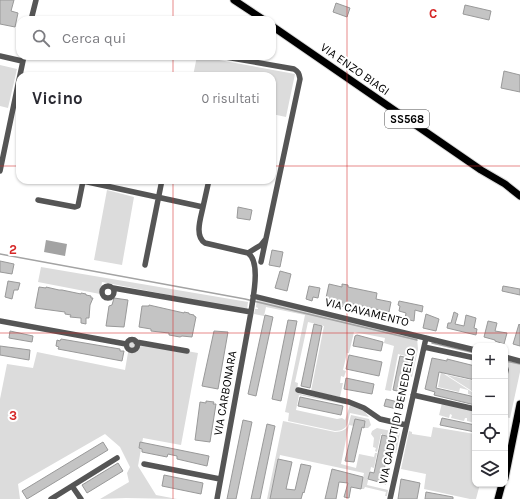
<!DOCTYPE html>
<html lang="it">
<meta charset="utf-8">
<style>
:root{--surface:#fff;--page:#f2f2f3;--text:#2b2b33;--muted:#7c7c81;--line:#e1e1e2}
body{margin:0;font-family:Karla,sans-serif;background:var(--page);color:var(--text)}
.controls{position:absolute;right:12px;bottom:12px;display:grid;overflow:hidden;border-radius:8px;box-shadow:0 1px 3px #0004}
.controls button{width:36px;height:36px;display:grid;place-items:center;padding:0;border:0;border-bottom:1px solid var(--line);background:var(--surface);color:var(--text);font:20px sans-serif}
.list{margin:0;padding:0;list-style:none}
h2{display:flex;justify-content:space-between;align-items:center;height:52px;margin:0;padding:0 16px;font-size:17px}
h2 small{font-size:13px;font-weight:400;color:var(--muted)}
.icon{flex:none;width:22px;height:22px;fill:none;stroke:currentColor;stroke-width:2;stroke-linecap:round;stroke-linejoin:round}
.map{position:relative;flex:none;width:520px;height:499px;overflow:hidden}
.search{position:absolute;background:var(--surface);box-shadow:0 1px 3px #0004;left:16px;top:16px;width:260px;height:44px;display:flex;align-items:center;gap:10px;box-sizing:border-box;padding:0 14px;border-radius:12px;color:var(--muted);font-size:15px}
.panel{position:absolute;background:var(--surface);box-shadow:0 1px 3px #0004;left:16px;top:72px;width:260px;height:112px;border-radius:12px}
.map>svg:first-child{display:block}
</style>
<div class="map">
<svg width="520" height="499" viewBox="0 0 520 499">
<rect width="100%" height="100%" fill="#fff"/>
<path fill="#dcdcdc" d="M197 56 295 74 286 117 272 114V76H193Z
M0 65 17 69 8 108 0 106Z
M107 190 134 197 122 265 94 260Z
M41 267 248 302 247 310 102 282 100 294 38 282Z
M257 299 417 338 418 349 412 377 406 375 409 357 398 354 391 391 385 390 394 346 384 343 385 338 354 332 349 353H347L343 370 346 371 344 377 341 376 340 383H343L340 397 311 391 324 326 308 322 295 382 298 383 297 391 300 394 344 403 343 404 299 395 296 410 337 419 342 418 345 420 350 405 364 411 369 417 350 413C347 424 349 430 335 431L288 421 289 413 285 412 305 315 266 307 264 316 254 314 255 309H258V308L256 307Z
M130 341 198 353 181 445 143 438 138 466 156 495 177 499 126 498 100 499 129 482 127 473 130 467 120 447 105 434 18 484 20 499H0V399L7 364 33 368 37 352 125 370Z
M505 359 520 362V372L510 418 505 417V382L508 368 505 363Z
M441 372 475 394V396L468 394V390L460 388 459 392 438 387Z
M447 375 475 381V393Z
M442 403 475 410V423L467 421V418H465L464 421 451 418 452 415 450 414 449 418 439 415Z
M351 415 369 419 371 425 368 428H364L365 421 355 419 354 426 349 425 341 464 356 468 359 454 374 457 375 453H377L374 468 371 467 367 485 388 490 387 496H385L386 492 365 487 364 489H361L364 473 280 455 270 499H267L283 421 335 432C349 431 348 426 351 415Z
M433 427 475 434V484H480L476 499H470L424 489 426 474 401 469 409 431 412 432V434L431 437Z
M377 428 400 433 396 453 390 452 393 437 381 434 377 452 375 451 376 448 373 447 374 438 371 434 372 431Z"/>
<path fill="#a3a3a3" d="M46 240 67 244 65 256 44 252Z"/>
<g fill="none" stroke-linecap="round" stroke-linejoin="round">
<path stroke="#a3a3a3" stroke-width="1.5" d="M0 254 245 299 417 340
M432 343 475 353
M505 361 520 364"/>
</g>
<path fill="#c4c4c4" stroke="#999" d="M0 0H14L11 11 18 13 15 27 0 24Z
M336 3 350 8 347 17 333 12Z
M465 5 491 11 489 20 463 14Z
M504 71 520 75V92L501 88Z
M238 207 252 210 250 220 237 218Z
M272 250 283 252 280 267 269 265Z
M0 261 14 264 12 274 0 272Z
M280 271 291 274 287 291 275 288Z
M8 281 20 283 18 290H14L12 299 5 297Z
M329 284 342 287V284L348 285V287L377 293 376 299 391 302 389 312 353 304 352 309 341 306 342 302 326 298Z
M309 286 320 288 318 298 313 297 312 301 306 299Z
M503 286 520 289V295L502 291Z
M39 287 46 288V287L59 290H62L81 294V293L86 294V295L91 296V298H93L90 305 89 318H86V324L81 323V318L70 317 71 315 65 314V312L35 308Z
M114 298 128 300 124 327 106 326 109 306 112 305Z
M399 301 423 306 422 312 415 310 414 321 405 319 406 313 399 311 400 306 398 305Z
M149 305 184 313V312L189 313V314L194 315V316L196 317 192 337 182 336 180 337 169 335V333L151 331V329L139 327 142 306H149Z
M454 312 458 314 455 324 464 326 466 315 476 318 474 328 477 329 476 335 447 328 448 323H451Z
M426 314 439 319 436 331 423 328Z
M265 315 273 317 256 396 248 394Z
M288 320 297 321 281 401 272 399Z
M488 321 497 323 495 331 507 333 504 344 495 341V340L484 337Z
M314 324 322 326 310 388 301 386Z
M519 324 520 325V346L513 344Z
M10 331 33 336 32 342 9 338Z
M214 331 228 332 218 389 202 386Z
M357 335 383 342 381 351 353 346 355 336Z
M61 339 120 349V351H124L122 361 58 349 59 347 56 346 57 340 60 341Z
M0 346 30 350 29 360 0 355Z
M349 355 382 362 379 376 346 369Z
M400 356 408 358 401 392 393 390Z
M432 358 447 361V359L475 366V380L439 372 436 388 475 397V405L434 395 435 392 425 389Z
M346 378 374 384 372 394 344 389Z
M300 397 343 406 341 415 298 406Z
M386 399 402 403 401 410 384 406Z
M206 401 214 402 213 404H216L210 442 195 440 200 402 206 403Z
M442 418 475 425V432L440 425Z
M355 419 365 421 364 428 362 427 354 462 345 461Z
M243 420 252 422 236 499H227Z
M267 424 275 426 260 499H251Z
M382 435 391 437 383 475H387L386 484 368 479 370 472 374 473Z
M103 442 108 450 27 499 22 491Z
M140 442 209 456 207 466 177 459V456L168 454 167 457 142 452V449L139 448Z
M278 459 292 462 286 489 295 490 301 464 311 466 304 493 303 492 301 499H270Z
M118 463 123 471 87 493 82 485Z
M332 469 363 477 361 489 351 487 349 498 344 497 348 483 339 482 336 499H325Z
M164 475 203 483 201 494 162 486Z
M401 479 420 483 417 499H398Z
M426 492 453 497V499H425Z"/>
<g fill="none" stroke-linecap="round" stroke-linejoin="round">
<g stroke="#dbdbdb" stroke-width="9">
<path id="major" d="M234 0 264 20
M272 26 481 170 505 184 520 196
M505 478 520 404
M498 499 502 484"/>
</g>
<path stroke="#555" stroke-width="5.5" d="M31 20 36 0
M0 56 22 61
M220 56 294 69C299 72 299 74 300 79L261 262
M0 171 24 56
M38 200 75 207 78 206 83 181 203 207C201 217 194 236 205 243L248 253
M203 207 209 180
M145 265 162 180
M102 292a6 6 0 1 1 12 0a6 6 0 1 1-12 0Z
M113 288 251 312 217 499
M253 296 475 350
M251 312C253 297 261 262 248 253L261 245 265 240
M0 321 126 344
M126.5 345a5.5 5.5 0 1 1 11 0a5.5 5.5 0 1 1-11 0Z
M136 342 187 351
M424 347 475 358
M505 357 520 361
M505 366 506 370 505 375
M298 390 349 402 364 408 380 419 406 425
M413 395 475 409
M144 464 220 479
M72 486 81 499
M51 499 117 458
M390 499 426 338"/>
<use href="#major" stroke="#000" stroke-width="7"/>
</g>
<path fill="none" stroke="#d62828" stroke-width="1" stroke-opacity="0.55" d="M173 0V20M347 0V499M173 56V76M0 166H20M272 166H520M173 180V499M0 333H520"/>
<g text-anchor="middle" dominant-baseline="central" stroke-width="4" stroke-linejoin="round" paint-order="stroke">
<rect fill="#fff" stroke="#4c4c4c" stroke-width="1" x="385" y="110" width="44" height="18" rx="3"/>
<g font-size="11" font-weight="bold" fill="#000">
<text x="407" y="119">SS568</text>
</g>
<g font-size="12" fill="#000" stroke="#fff">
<text transform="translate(355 69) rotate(35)">VIA ENZO BIAGI</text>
<text transform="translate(367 312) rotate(14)">VIA CAVAMENTO</text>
<text transform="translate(225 393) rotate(-80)">VIA CARBONARA</text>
<text transform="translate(397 416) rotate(-78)">VIA CADUTI DI BENEDELLO</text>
</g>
</g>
<g font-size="13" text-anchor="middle" font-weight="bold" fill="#d62828" stroke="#fff" stroke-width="4" stroke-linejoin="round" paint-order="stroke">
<text x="433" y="18">C</text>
<text x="13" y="254">2</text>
<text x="13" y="420">3</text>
</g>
</svg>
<div class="controls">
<button>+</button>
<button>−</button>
<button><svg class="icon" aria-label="locate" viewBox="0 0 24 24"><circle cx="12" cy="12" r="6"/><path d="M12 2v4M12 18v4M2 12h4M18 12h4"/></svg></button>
<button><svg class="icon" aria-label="layers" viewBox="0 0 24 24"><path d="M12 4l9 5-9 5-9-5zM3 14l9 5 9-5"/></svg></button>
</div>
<div class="search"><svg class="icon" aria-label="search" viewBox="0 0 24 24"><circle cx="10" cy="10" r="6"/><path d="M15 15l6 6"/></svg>Cerca qui</div>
<section class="panel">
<h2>Vicino<small>0 risultati</small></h2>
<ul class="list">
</ul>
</section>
</div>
